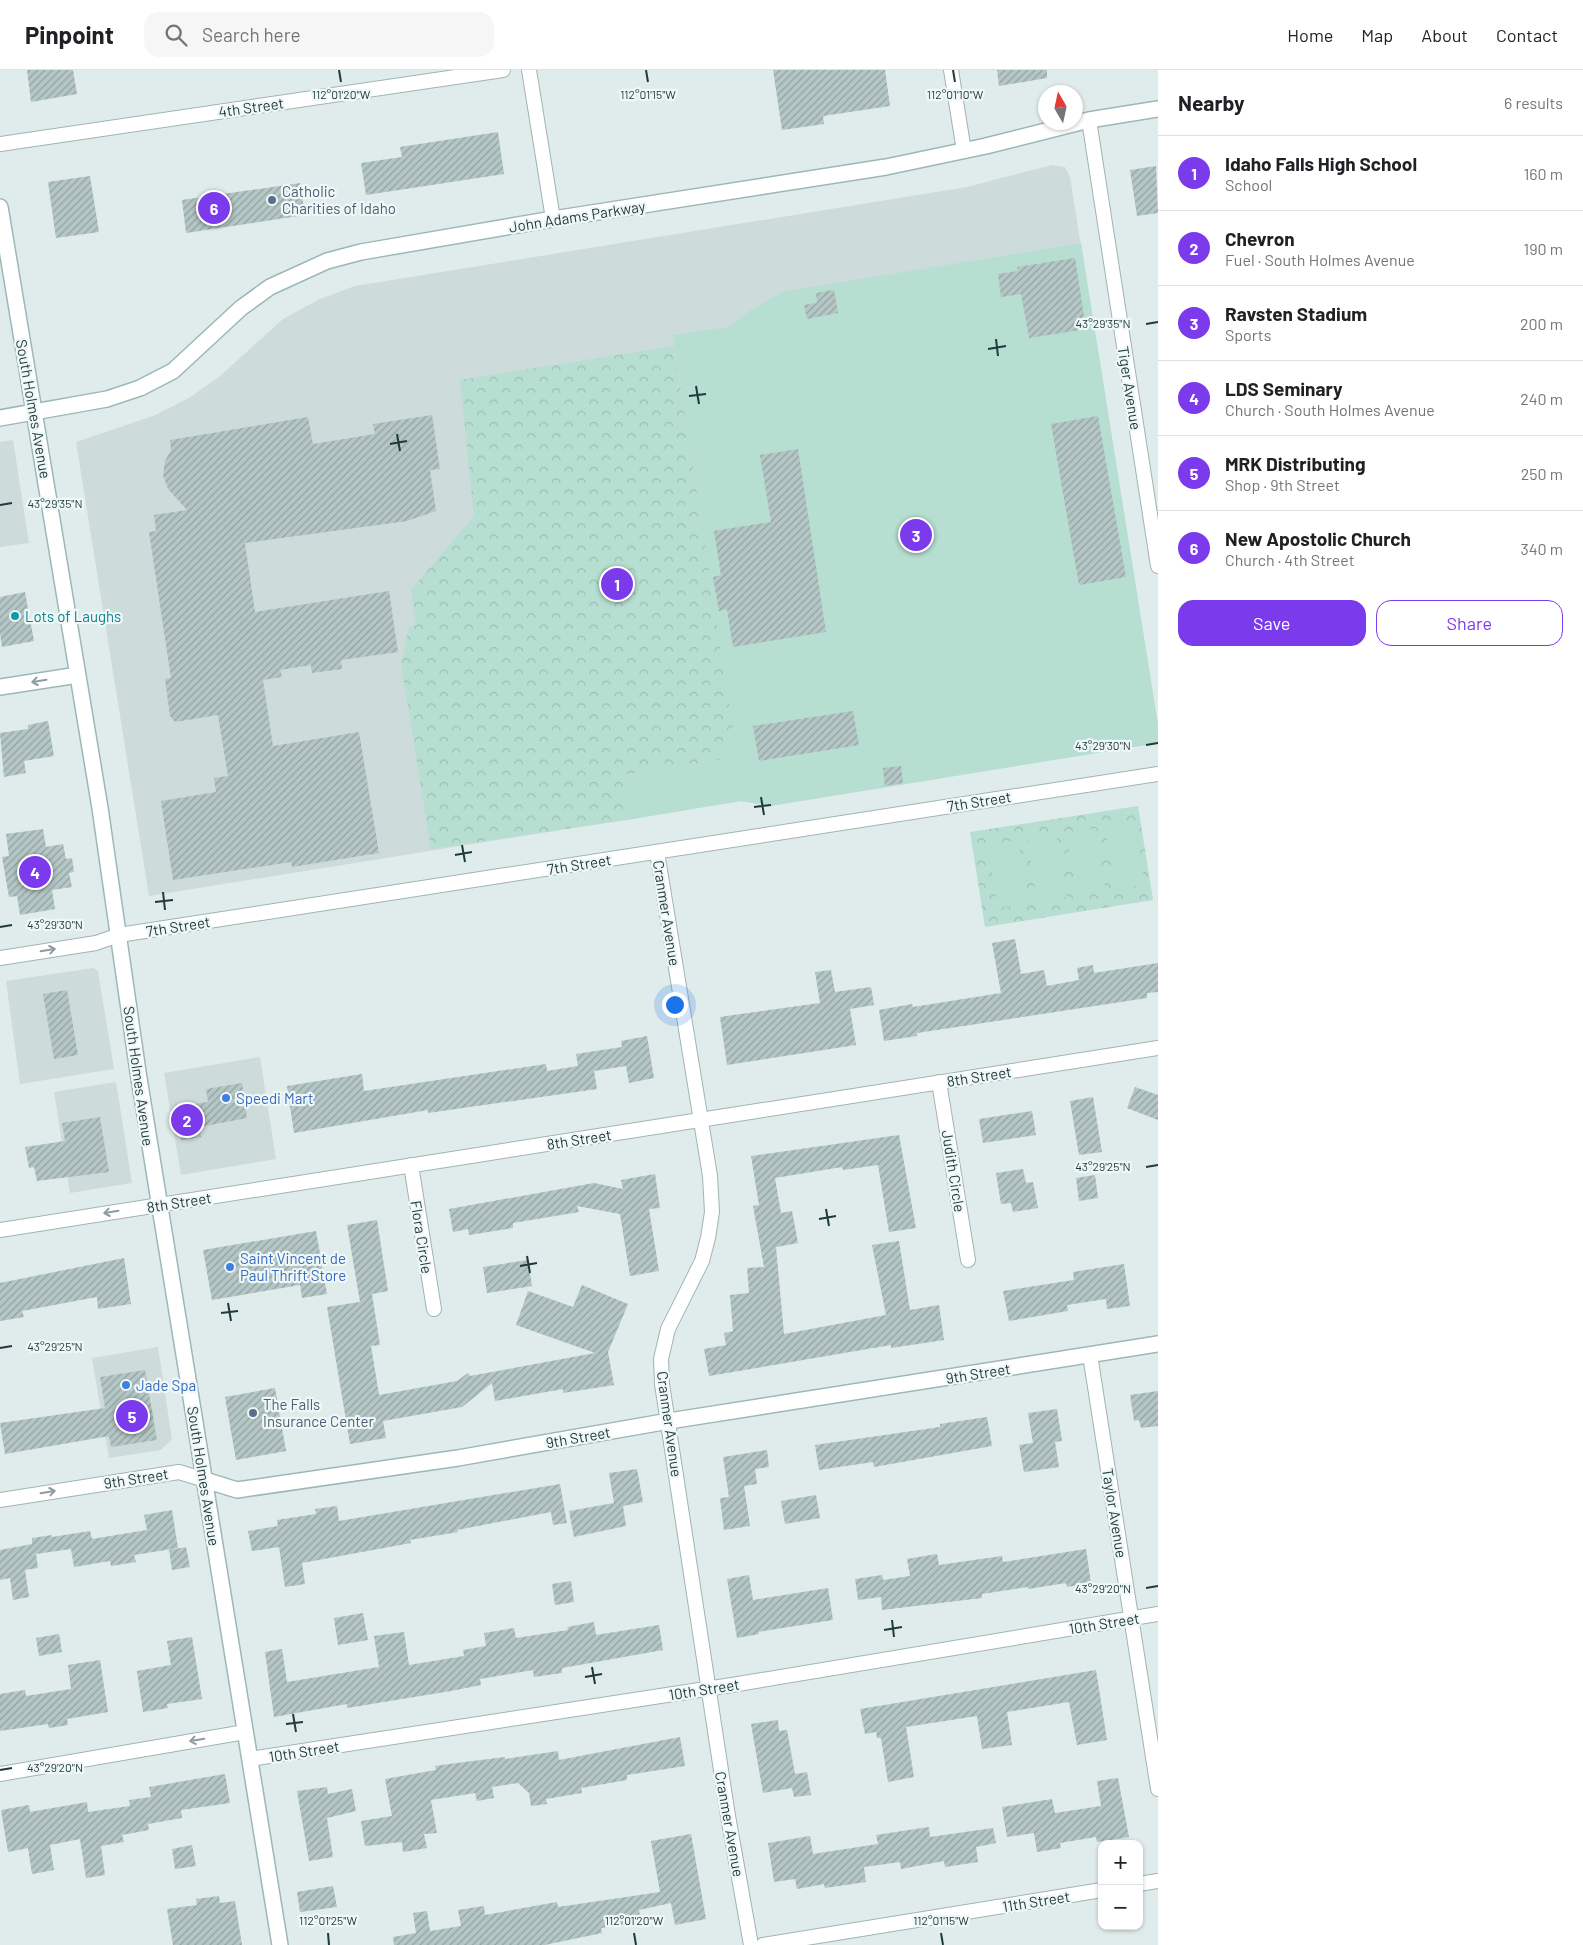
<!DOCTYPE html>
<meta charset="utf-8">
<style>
:root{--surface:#fff;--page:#f6f6f6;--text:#202124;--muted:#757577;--line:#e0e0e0;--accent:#7c3aed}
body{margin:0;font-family:Barlow,sans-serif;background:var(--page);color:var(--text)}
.controls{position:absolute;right:15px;bottom:15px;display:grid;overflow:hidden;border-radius:10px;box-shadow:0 1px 4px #0004}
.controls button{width:45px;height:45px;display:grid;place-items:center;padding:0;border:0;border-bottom:1px solid var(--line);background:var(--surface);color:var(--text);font:25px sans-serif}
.compass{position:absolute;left:1038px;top:15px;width:45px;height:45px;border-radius:50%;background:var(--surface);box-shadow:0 1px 4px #0004;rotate:351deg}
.you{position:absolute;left:674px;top:934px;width:18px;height:18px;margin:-12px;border:4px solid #fff;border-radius:50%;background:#1a73e8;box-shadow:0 0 0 8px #1a73e833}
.badge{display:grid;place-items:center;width:32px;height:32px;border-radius:50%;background:var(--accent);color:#fff;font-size:16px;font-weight:700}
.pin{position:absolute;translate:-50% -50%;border:2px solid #fff;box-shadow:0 1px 5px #0006}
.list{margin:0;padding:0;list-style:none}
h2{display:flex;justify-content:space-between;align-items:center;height:65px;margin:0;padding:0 20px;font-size:21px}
h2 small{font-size:16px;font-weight:400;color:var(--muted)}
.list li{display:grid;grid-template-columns:32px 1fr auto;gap:15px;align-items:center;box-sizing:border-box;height:75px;padding:0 20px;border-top:1px solid var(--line)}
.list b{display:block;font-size:19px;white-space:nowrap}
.list p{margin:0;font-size:16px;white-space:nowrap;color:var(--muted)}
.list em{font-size:16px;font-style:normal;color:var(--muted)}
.actions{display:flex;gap:10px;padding:15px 20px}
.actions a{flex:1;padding:11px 0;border:1px solid var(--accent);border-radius:15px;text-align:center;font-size:18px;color:var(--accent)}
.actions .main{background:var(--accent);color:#fff}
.icon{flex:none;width:28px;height:28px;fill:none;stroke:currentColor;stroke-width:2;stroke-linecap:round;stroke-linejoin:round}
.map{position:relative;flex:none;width:1158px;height:1875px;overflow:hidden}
header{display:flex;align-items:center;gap:30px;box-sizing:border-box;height:70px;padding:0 25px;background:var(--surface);border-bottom:1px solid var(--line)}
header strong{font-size:24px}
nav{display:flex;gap:28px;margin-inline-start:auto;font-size:18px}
.search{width:350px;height:45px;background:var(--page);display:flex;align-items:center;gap:12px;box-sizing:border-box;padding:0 18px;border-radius:15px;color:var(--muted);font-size:19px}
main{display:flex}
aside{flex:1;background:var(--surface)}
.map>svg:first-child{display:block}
</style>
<header>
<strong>Pinpoint</strong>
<div class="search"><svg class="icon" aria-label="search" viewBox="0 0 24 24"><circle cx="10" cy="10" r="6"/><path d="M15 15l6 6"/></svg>Search here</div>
<nav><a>Home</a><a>Map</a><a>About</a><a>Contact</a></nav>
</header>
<main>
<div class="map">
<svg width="1158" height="1875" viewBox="0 0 1158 1875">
<defs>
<pattern id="forest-crowns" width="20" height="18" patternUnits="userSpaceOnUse" patternTransform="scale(1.25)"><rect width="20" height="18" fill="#b6ded1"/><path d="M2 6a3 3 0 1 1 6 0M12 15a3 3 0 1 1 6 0" fill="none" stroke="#9cbfb4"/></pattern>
<pattern id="building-hatch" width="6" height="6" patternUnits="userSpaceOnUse" patternTransform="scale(1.25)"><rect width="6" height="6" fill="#b4c6c5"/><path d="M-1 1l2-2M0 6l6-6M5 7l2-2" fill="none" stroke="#92a2a1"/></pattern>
</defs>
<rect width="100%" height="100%" fill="#dfeceb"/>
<path fill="#cddbdb" d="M1052 95 1065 97 1070 107 1158 655V673L770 736 741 731 149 826 76 372 153 346 189 328 220 306 283 249 320 229 355 216 967 117Z
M13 370 29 473 0 477V372Z
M93 898 98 901 114 999 20 1014 6 911Z
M260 987 276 1089 181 1105 164 1003Z
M116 1012 132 1113 70 1123 54 1022Z
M158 1277 172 1369 161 1380 109 1388 92 1288Z"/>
<path fill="url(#forest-crowns)" d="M674 276 736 671 720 690 623 705 627 750 431 779 401 594 409 557 416 555 411 520 474 446 460 310Z
M1138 736 1153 830 985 857 970 762Z"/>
<path fill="#b6ded1" d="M1081 173 1158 655V673L770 736 741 731 627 750 623 705 720 690 735 671 673 265 728 257 748 242 782 222Z
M1135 751 1145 815 1115 819 1105 756Z
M1096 758 1106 822 1077 826 1066 763Z
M1056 763 1067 827 1037 831 1027 768Z
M1018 770 1028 834 998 838 988 775Z"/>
<path fill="url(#building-hatch)" d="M27 0H73L77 24 31 32Z
M773 0H885L890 36 823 46 824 54 782 60Z
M997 0H1047V8L999 16Z
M498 62 504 104 366 125 361 93 402 87 400 77Z
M1156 96 1158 143 1137 146 1130 100Z
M90 106 99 162 56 168 48 112Z
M300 113 305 145 186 163 182 130Z
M1075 188 1086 259 1029 268 1021 224 1001 227 998 204 1018 201 1017 197Z
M834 220 838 243 807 249 804 235 817 233 816 223Z
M432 345 440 399 430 400 436 441 407 451 245 473 255 542 389 521 398 582 341 590 342 599 312 603 311 595 280 600 282 607 263 610 273 676 359 662 379 783 292 797 291 792 173 810 161 731 216 722 214 708 228 706 218 645 175 652 170 646 165 609 171 608 149 462 156 461 154 445 187 440 168 419 163 405 165 391 171 380 170 370 308 347 313 374 375 364 373 354Z
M1098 346 1126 507 1079 515 1051 354Z
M798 379 826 562 733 577 727 539 719 541 713 507 721 505 714 461 771 452 760 385Z
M25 522 34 571 2 577 0 563V527Z
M853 641 859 675 759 691 753 656Z
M48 651 54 686 24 691 26 703 4 707 0 663 28 659V655Z
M901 696 903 713 885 716 883 698Z
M43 759 46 777 63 774 66 789 72 788 74 802 69 803 72 817 52 820 55 839 20 845 17 826 9 827 2 787 9 786 6 764Z
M1015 869 1021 904 1044 900 1047 916 1079 910 1077 898 1093 895 1094 903 1158 893V922L1147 923V928L917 963V966L884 971 879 940 912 934 913 937 1001 923 992 873Z
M831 900 835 922 871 917 874 935 850 939 856 975 727 995 720 947 820 933 815 902Z
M67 920 78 985 54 989 43 924Z
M647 966 654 1008 629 1013 626 996 594 1001 597 1019 428 1043V1040L294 1063 287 1016 362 1004 364 1021 546 994 547 1001 578 996 576 984 622 977 621 971Z
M242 1013 247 1048 200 1057 201 1067 181 1070 176 1037 208 1032 206 1019Z
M1135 1017 1158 1025V1050L1127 1038Z
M1093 1027 1102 1082 1079 1085 1070 1031Z
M1032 1041 1036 1065 983 1073 979 1049Z
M100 1047 109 1102 37 1111 34 1097 29 1098 25 1077 65 1071 62 1053Z
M899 1065 916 1158 889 1162 878 1095 843 1100 842 1097 775 1108 781 1143 792 1141 798 1173 776 1177 784 1264 886 1245 872 1175 899 1171 910 1240 939 1235 944 1270 891 1278V1275L709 1306 704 1279 726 1275 724 1263 733 1261 730 1225 749 1223 747 1198 764 1197 753 1136 759 1135 751 1086Z
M1023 1099 1026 1113 1033 1112 1038 1138 1013 1142 1011 1133 1001 1134 996 1103Z
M655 1104 660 1138 649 1139 659 1201 630 1206 620 1144 577 1136 579 1142 513 1153V1158L469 1165 468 1159 453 1162 449 1139 594 1113 623 1119 621 1110Z
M1095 1105 1098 1128 1079 1131 1076 1108Z
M377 1150 388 1221 372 1224 380 1275 371 1276 379 1325 457 1311 468 1303 470 1306 595 1283 516 1255 528 1221 573 1237 582 1215 628 1234 608 1282 614 1315 563 1323V1319L495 1331 492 1313 462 1337 383 1351 386 1368 350 1374 327 1237 360 1232 347 1155Z
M316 1161 327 1224 302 1228 300 1215 212 1230 203 1180Z
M124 1188 131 1234 98 1239 97 1227 22 1241 24 1247 0 1251V1213Z
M528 1190 532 1216 487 1223 483 1197Z
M1124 1194 1130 1236 1107 1239 1106 1229 1067 1235 1068 1241 1009 1251 1003 1221 1074 1210 1073 1202Z
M145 1300 157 1370 111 1377 109 1366 5 1384 0 1353 105 1338 100 1307Z
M275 1318 286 1381 236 1390 225 1327Z
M1158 1321V1356L1141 1358 1139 1350 1134 1351 1130 1325Z
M1057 1339 1062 1371 1055 1372 1059 1397 1024 1402 1019 1375 1033 1373 1028 1343Z
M987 1347 992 1376 874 1397 873 1392 819 1400 815 1375 940 1357V1354Z
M767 1380 769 1397 755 1399 757 1414 744 1416 750 1456 724 1460 720 1428 729 1427 723 1387Z
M637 1399 643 1432 623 1436 626 1456 574 1467 569 1441 614 1433 609 1403Z
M560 1414 567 1453 553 1455 551 1442 457 1460 458 1462 410 1470 411 1473 302 1493 305 1514 285 1517 279 1477 252 1481 248 1461 278 1456 277 1450 316 1444 315 1439 337 1436 339 1451Z
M816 1425 820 1448 785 1454 781 1431Z
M172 1440 178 1478 134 1485 136 1492 111 1496 110 1491 74 1497 71 1479 36 1484 38 1498 25 1500 29 1527 13 1530 10 1508 0 1510V1480L32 1474V1468L52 1465V1467L90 1461 92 1469 147 1460 144 1445Z
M186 1477 190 1497 172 1500 169 1480Z
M1086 1479 1091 1513 1067 1517 1066 1513 1028 1519V1517L982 1524V1528L882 1540 881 1527 858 1530 855 1509 882 1505 883 1510 910 1506 907 1489 937 1484 939 1495 1002 1486 1003 1492Z
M749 1505 753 1530 828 1518 833 1550 758 1562 759 1564 737 1568 727 1509Z
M571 1511 574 1532 555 1535 552 1514Z
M363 1543 368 1570 338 1575 334 1548Z
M594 1552 596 1565 659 1555 663 1580 562 1598V1603L534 1607 533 1600 480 1609 481 1615 451 1621 347 1638V1634L274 1647 265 1582 282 1579 287 1612 379 1597 374 1566 404 1562 409 1595 464 1586 463 1580 486 1576 484 1563 514 1558 516 1568 568 1560 567 1557Z
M59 1564 62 1582 39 1586 36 1568Z
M192 1567 202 1629 167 1634 168 1638 143 1642 137 1601 171 1595 167 1571Z
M100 1590 108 1642 67 1649 68 1655 49 1658 48 1654 0 1661V1624L25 1620 26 1626 71 1619 68 1595Z
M1096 1600 1107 1670 1077 1675 1069 1632 1007 1642 1012 1675 982 1679 977 1646 906 1657 914 1707 888 1712 881 1668H877L876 1662 865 1664 860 1639Z
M778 1650 779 1661 787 1660 795 1704 807 1702 811 1725 794 1727 792 1718 763 1723 751 1654Z
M680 1667 685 1696 627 1705V1710L581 1718 582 1723 546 1729 547 1734 531 1736 529 1723 518 1713 492 1717 494 1728 477 1731 475 1723 431 1730 437 1763 424 1764 427 1778 403 1782 402 1772 365 1776 361 1751 392 1746 385 1709 436 1700 435 1696 457 1693 505 1687V1689L558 1681 559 1690Z
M225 1704 230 1733 181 1740 182 1748 148 1754 149 1760 122 1765 124 1772 101 1776 105 1805 86 1808 80 1769 50 1775 54 1800 32 1804 28 1778 8 1782 1 1740 29 1735 30 1742 87 1732 88 1742 130 1736 129 1730 151 1727 149 1717Z
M1118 1708 1129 1767 1097 1772 1096 1767 1060 1773 1061 1778 1037 1782 1034 1763 1007 1767 1002 1737 1052 1729 1055 1743 1101 1736 1097 1711Z
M327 1717 328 1724 352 1719 356 1741 327 1748 333 1787 309 1791 297 1721Z
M929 1757 930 1767 993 1758 996 1773 976 1777 978 1792 945 1797 944 1791 901 1799 900 1792 864 1797 866 1812 825 1818 824 1814 797 1819 795 1809 774 1812 768 1773 810 1766 813 1784 878 1774 876 1765Z
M691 1764 706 1849 675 1855 671 1833 639 1840 641 1852 601 1858 602 1863 545 1875H394L393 1867 416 1863 413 1843 427 1841 430 1861 461 1856 458 1840 484 1836 485 1845 557 1832 558 1837 660 1822 651 1771Z
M192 1775 196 1796 175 1799 172 1779Z
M333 1816 337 1837 300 1842 297 1822Z
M219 1826 220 1833 235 1831 242 1875H173L167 1839 197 1835 196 1829Z"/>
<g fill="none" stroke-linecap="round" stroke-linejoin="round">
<g stroke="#a2b3b3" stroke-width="16">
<path id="street" d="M529 0 553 149
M951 0 964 81
M1089 50 1158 496
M0 74 503 0
M657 782 710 1106 712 1142 708 1168 702 1191 668 1259 661 1289 662 1314 728 1746 751 1875
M0 888 96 873 119 865 1158 704
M939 1012 968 1190
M411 1095 434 1239
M0 1160 1158 978
M1090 1285 1158 1719
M0 1430 179 1402 205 1410
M250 1689 732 1615 1158 1544
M0 1704 245 1662
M1139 1814 1158 1811
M763 1875 1102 1820"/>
</g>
<g stroke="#9db7b8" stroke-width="18">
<path id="secondary" d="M0 137 100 738 138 1002 280 1875
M0 348 107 329 140 318 173 301 241 238 270 217 327 191 361 182 553 149 886 97 986 76 1089 50 1158 39
M0 617 78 605
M205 1410 237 1420 458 1388 669 1351 1158 1274"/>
</g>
<use href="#street" stroke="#fff" stroke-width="14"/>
<use href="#secondary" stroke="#fff" stroke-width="15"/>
</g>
<defs><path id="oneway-shaft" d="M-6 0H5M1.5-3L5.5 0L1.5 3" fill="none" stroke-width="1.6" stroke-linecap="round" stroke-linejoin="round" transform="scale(1.25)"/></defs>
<g stroke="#8f9c9e">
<use href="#oneway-shaft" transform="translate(39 611) rotate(171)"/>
<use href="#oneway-shaft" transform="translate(48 880) rotate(-9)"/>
<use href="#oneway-shaft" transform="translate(111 1142) rotate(171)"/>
<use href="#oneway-shaft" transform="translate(48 1422) rotate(-9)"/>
<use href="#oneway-shaft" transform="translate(197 1670) rotate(170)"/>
</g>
<path fill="none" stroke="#1f393d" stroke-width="2" d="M339 0 341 12M646 0 648 12M953 0 955 12M1146 254 1158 252M996 269 998 286M988 279 1006 276M696 316 699 334M689 326 706 324M397 364 400 381M390 374 407 371M0 435 12 433M1146 675 1158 673M761 727 764 745M754 737 771 735M462 775 465 792M455 785 472 782M163 822 165 840M155 832 173 830M0 857 12 855M1146 1097 1158 1095M826 1139 829 1156M819 1149 836 1146M527 1186 530 1203M520 1196 537 1193M228 1233 231 1251M221 1243 238 1241M0 1278 12 1276M1146 1518 1158 1516M892 1550 894 1567M884 1560 902 1557M592 1597 595 1614M585 1607 602 1604M293 1644 296 1662M286 1654 303 1652M0 1700 12 1698M328 1863 329 1875M634 1863 636 1875M941 1863 943 1875"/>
<g fill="#5c6f8a" stroke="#f0f8f7" stroke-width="2">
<circle cx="272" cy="130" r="5"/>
<circle cx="253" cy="1343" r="5"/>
</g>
<circle fill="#0f9aa8" stroke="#f0f8f7" stroke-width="2" cx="15" cy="546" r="5"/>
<g fill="#3f7fe0" stroke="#f0f8f7" stroke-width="2">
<circle cx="226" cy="1028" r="5"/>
<circle cx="230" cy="1197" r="5"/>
<circle cx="126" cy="1315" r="5"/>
</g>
<g text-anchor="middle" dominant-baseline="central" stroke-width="4.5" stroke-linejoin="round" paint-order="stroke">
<g font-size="15" fill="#1f393d" stroke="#f0f8f7">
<text transform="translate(251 37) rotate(-8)">4th Street</text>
<text transform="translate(577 146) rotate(-9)">John Adams Parkway</text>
<text transform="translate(1130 318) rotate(81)">Tiger Avenue</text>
<text transform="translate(34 339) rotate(80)">South Holmes Avenue</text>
<text transform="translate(979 731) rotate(-9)">7th Street</text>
<text transform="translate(579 794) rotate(-9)">7th Street</text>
<text transform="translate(667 843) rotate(81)">Cranmer Avenue</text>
<text transform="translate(178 856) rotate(-9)">7th Street</text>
<text transform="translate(139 1006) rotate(82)">South Holmes Avenue</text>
<text transform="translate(979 1006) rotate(-9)">8th Street</text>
<text transform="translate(579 1069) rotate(-9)">8th Street</text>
<text transform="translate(954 1101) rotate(81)">Judith Circle</text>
<text transform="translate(179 1132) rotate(-9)">8th Street</text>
<text transform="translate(422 1167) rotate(81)">Flora Circle</text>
<text transform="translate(978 1303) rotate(-9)">9th Street</text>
<text transform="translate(670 1354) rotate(82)">Cranmer Avenue</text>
<text transform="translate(578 1367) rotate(-10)">9th Street</text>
<text transform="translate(204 1406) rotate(81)">South Holmes Avenue</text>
<text transform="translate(136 1408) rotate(-9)">9th Street</text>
<text transform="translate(1115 1443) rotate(81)">Taylor Avenue</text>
<text transform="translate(1104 1553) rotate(-9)">10th Street</text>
<text transform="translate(704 1619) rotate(-9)">10th Street</text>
<text transform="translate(304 1681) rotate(-9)">10th Street</text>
<text transform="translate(730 1754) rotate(80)">Cranmer Avenue</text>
<text transform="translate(1036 1831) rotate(-9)">11th Street</text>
</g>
<g font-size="15" fill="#4e5e75" stroke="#f0f8f7" text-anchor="start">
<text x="282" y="121">Catholic<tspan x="282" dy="17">Charities of Idaho</tspan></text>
<text x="263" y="1334">The Falls<tspan x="263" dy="17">Insurance Center</tspan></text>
</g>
<g font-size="15" fill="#0d838f" stroke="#f0f8f7" text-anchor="start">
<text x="25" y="546">Lots of Laughs</text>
</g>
<g font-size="15" fill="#366cbe" stroke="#f0f8f7" text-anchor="start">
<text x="236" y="1028">Speedi Mart</text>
<text x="240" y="1188">Saint Vincent de<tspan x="240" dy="17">Paul Thrift Store</tspan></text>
<text x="136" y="1315">Jade Spa</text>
</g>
</g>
<g font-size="12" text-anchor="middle" fill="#1f393d" stroke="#f0f8f7" stroke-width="4.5" stroke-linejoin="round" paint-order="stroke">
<text x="341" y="29">112°01'20"W</text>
<text x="648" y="29">112°01'15"W</text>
<text x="955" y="29">112°01'10"W</text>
<text x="1103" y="258">43°29'35"N</text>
<text x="55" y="438">43°29'35"N</text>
<text x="1103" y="680">43°29'30"N</text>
<text x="55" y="859">43°29'30"N</text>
<text x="1103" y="1101">43°29'25"N</text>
<text x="55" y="1281">43°29'25"N</text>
<text x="1103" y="1523">43°29'20"N</text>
<text x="55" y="1702">43°29'20"N</text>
<text x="328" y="1855">112°01'25"W</text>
<text x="634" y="1855">112°01'20"W</text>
<text x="941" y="1855">112°01'15"W</text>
</g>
</svg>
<div class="controls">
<button>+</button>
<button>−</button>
</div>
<svg class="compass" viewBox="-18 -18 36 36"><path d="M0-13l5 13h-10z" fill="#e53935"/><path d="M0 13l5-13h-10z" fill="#757577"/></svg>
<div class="you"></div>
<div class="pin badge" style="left:617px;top:514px">1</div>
<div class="pin badge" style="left:187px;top:1050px">2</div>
<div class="pin badge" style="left:916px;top:465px">3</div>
<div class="pin badge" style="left:35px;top:802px">4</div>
<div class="pin badge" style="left:132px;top:1346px">5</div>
<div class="pin badge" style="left:214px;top:138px">6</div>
</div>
<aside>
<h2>Nearby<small>6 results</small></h2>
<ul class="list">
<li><span class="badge">1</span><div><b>Idaho Falls High School</b><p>School</p></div><em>160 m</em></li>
<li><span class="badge">2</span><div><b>Chevron</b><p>Fuel · South Holmes Avenue</p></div><em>190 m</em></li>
<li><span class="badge">3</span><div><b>Ravsten Stadium</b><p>Sports</p></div><em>200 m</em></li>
<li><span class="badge">4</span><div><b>LDS Seminary</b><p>Church · South Holmes Avenue</p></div><em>240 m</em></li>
<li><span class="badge">5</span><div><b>MRK Distributing</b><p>Shop · 9th Street</p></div><em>250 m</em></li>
<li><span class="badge">6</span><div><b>New Apostolic Church</b><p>Church · 4th Street</p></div><em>340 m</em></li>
</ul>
<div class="actions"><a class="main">Save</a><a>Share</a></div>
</aside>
</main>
